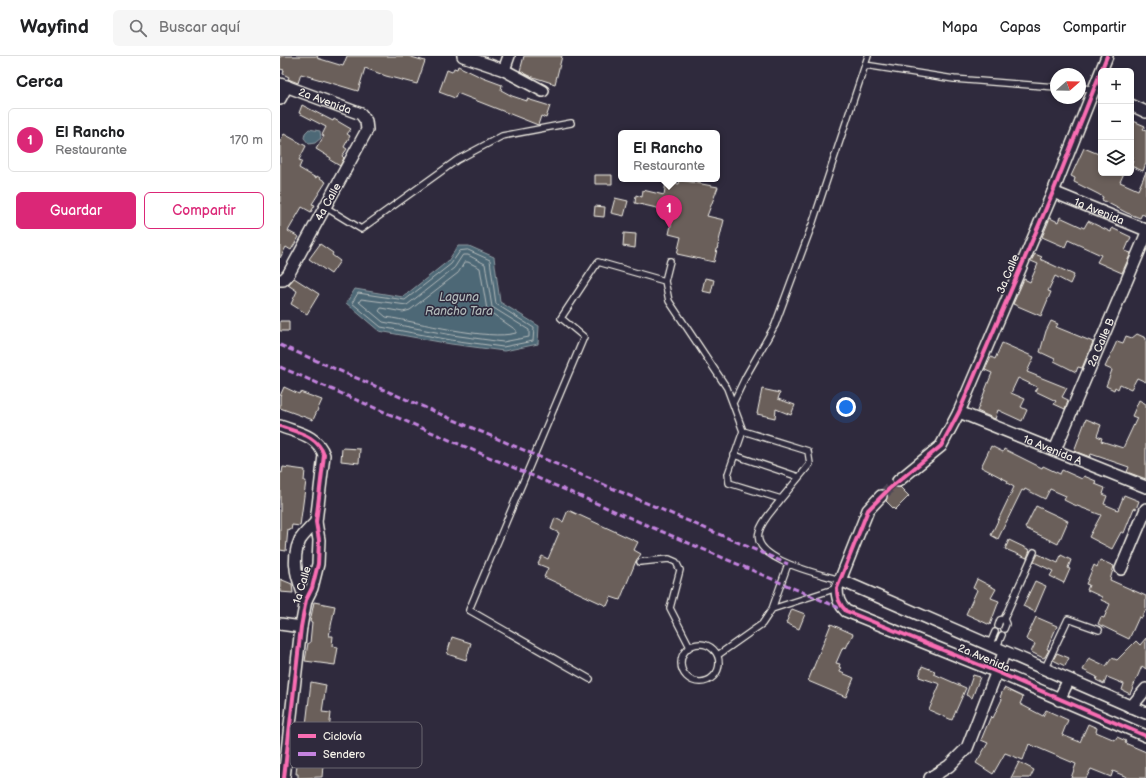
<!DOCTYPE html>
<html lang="es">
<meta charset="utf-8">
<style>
:root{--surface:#fff;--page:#f6f6f6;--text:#202124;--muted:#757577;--line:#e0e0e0;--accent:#db2777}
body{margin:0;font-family:"Balsamiq Sans",sans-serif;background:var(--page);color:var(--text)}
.controls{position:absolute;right:12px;top:12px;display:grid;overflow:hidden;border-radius:6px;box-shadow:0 2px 6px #0003}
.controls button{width:36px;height:36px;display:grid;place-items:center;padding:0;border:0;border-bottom:1px solid var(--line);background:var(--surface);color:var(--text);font:20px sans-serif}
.compass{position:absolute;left:770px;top:12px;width:36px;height:36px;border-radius:50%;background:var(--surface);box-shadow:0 2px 6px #0003;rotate:70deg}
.you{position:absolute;left:566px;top:351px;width:14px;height:14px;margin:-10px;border:3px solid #fff;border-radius:50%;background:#1a73e8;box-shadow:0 0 0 6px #1a73e833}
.badge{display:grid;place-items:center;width:26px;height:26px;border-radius:50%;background:var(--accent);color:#fff;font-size:13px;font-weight:700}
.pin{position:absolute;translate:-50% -33px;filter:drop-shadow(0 1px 2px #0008)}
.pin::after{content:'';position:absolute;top:21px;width:14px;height:12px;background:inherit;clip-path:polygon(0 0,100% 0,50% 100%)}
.popup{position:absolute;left:338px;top:74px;width:102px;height:52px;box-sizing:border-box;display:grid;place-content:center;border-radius:6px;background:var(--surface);filter:drop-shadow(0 1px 3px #0005);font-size:13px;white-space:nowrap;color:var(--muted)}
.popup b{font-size:15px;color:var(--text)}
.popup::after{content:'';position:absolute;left:50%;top:100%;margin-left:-8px;border:8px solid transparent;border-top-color:var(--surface)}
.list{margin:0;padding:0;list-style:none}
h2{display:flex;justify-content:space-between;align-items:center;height:52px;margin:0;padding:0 16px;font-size:17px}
h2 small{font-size:13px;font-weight:400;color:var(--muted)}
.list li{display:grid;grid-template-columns:26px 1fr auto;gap:12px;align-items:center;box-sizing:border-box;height:64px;margin:0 8px 8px;padding:0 8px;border:1px solid var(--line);border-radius:6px}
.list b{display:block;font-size:15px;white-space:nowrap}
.list p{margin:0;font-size:13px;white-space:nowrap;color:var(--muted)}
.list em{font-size:13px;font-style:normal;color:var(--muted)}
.actions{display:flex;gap:8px;padding:12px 16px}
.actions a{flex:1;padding:9px 0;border:1px solid var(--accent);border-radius:6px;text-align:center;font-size:14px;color:var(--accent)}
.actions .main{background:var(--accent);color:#fff}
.icon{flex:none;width:22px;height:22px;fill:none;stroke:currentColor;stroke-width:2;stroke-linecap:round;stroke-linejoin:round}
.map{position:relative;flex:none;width:866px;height:722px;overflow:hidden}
header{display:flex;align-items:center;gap:24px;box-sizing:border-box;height:56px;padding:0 20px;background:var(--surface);border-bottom:1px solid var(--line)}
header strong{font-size:19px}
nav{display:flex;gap:22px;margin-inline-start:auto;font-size:14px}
.search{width:280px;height:36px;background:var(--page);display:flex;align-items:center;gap:10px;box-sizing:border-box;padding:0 14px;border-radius:6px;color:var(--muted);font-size:15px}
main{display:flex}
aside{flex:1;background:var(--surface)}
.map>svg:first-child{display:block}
</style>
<header>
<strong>Wayfind</strong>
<div class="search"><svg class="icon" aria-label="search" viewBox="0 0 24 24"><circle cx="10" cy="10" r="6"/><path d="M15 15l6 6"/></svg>Buscar aquí</div>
<nav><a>Mapa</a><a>Capas</a><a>Compartir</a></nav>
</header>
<main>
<aside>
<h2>Cerca<small></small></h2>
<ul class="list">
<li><span class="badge">1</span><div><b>El Rancho</b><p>Restaurante</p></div><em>170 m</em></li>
</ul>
<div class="actions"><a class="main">Guardar</a><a>Compartir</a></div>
</aside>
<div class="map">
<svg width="866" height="722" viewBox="0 0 866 722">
<rect width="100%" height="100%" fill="#2f2a3d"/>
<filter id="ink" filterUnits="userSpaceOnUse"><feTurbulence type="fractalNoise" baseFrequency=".025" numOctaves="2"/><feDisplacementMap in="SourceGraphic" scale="8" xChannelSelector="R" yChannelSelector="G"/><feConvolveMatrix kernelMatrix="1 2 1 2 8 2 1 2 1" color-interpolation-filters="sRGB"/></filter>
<g filter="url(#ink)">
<path fill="#4e6776" stroke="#909ea4" d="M29 73 40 75 41 82 35 87 29 88 24 82 25 77Z
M178 190H189L214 201 220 246 259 270 258 288 224 295 171 288 99 275 66 247 75 233 123 241 168 205Z"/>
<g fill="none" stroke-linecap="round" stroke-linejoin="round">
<path stroke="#b2baba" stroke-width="1" d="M188 194 210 204 216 248 254 272 253 285 223 291 171 284 101 271 72 247 78 237 125 244 171 208 180 195Z
M183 199H188L205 208 212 251 249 274V281L223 286 172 279 103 266 79 246 81 243 127 249 174 212Z
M185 206H188L200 212 207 254 236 274V277C208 285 138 266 106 261L99 255 101 252 123 256 130 254 178 217Z"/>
</g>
<path fill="#6a5e5a" stroke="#f4f1e8" d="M0 0H38L37 2 63 10 67 0H128L145 5 137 28 106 20 85 12 78 35 21 18 18 27 8 23 9 21 3 18 4 14 0 13Z
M244 0H282L275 28 250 20 240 15Z
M178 10 203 22 222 29 221 34 232 40 247 45V43L270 50 266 62 261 60 258 69 177 37 175 42 159 36 167 14 172 16 174 12 177 13Z
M22 49 53 65 54 63 71 73 67 78 70 80 64 91 67 93 62 100 64 102 60 110 50 104 51 102 36 93 44 80 42 79 46 71 19 57Z
M851 64 865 70 863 73 866 74V107L863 115 851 110 854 102 851 101Z
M4 78 26 90 19 104 22 105 19 112 36 122 37 120 46 126 32 148 35 149 31 156 22 151 8 175 19 181 11 194 6 191 0 202V85Z
M804 92 821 99V117H844L840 126 858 134 866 116V160L862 158 860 162 847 157 822 144 823 141 818 138 794 126 795 122 791 120Z
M315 119H332V128H315Z
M400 124 438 131 427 160 444 164 434 206 397 198 401 181 389 178 394 156 355 147 356 139 362 141 363 134 384 139 386 126 399 128Z
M335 142 348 145 344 160 331 157Z
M315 150 325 151 324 161 314 160Z
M780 161 804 172 808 165 831 176 832 172 851 181 845 195 851 197 842 217 817 206 821 199 788 184 785 191 762 181 770 162 778 166Z
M344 177 356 178 355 192 343 190Z
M40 188 53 197 52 199 60 205 51 218 29 203Z
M755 198 762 201 760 203 794 219 790 228 775 220 768 235 771 236 761 260 733 248 744 223 750 226 758 208 751 205Z
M14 222 39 238 27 258 11 248 17 235 8 229Z
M425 222 434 224 431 237 422 235Z
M0 265H9V275H0Z
M771 265 778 268 776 271 813 286 802 312 798 311 796 316 774 305 775 303 760 296 766 275Z
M857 278 866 282V326L857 322 851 333 840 328 838 333 835 331 834 334 826 330 832 314 825 311 837 285 843 287 846 280 852 282Z
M722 287 754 301 747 316 787 332 782 341 788 344 785 353 774 348 776 345 755 335 757 331 738 322 731 337 745 343 741 351 747 354 742 365 718 354 715 363 697 355 712 317 705 314 711 301 715 303Z
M4 331 19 338 20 336 42 344 33 364 0 352V340Z
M482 333 500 337 498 343 515 349 511 359 496 353 495 362 477 358Z
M859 344 866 348V423L847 416 849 411 811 398 810 401 794 395 806 363 821 369 817 380 822 382 821 385 843 392 857 362 852 360Z
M711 390 723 396 724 393 762 412 763 410 780 418 782 414 802 423 804 420 816 425 815 428 825 432 823 438 827 440 824 448 838 454 844 439 859 445 856 453 854 452 844 477 841 476 832 493 809 481 821 459 792 448 784 444 786 440 770 433 765 443 745 433 744 435 742 434 718 483 711 479 734 431 727 427 728 425 701 411Z
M62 392 80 393 79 407 61 405Z
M3 411 25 414 24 425H26L20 470 12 469 11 474 8 473 6 495 0 494V416L2 417Z
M614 430 620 431 629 440 615 454 606 445 607 437Z
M756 450 788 465 778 488 745 472Z
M288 454 358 486 354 494 361 498 356 505 340 544 331 541 327 550 264 521 268 512 258 508 262 500 268 503 279 477 271 473 275 462 283 466Z
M729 484 750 494 747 502 725 493Z
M758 498 778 507 781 499 791 504 788 512 790 513 784 527 770 520 773 515 754 506Z
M820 504 834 510 830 524 866 540V553L862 562 859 561 849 583 818 568 821 561 824 562 830 548 821 544 822 541 807 534 809 529 806 528 814 509 817 511Z
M0 523 12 528 13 537 0 536Z
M697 523 716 533 711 542 719 545 710 569 686 558 697 534 693 532Z
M755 525 766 530 755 556 743 550Z
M34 546 55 550 49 580H53L52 590 58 591 55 609 25 605 28 587H30L32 566H30Z
M512 553 525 558 519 573 506 567Z
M756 561 777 570 767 593 769 594 765 601 763 602 751 596 755 588 746 583Z
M551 568 573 578 566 592 563 591 556 607 560 608 559 611 561 612 560 616 574 622 566 641 528 625Z
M172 581 191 587 186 604 167 598Z
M866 582V613L862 610 850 638 842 634 844 628 827 621 824 628 816 624 817 621 803 614 809 602 826 610 832 602 837 604 856 585 860 589Z
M777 597 789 602 785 610 773 604Z
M642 610 655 615 654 618 686 632 672 664 649 654 660 628 639 621Z
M693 619 700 621 692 642 686 639Z
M31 626 46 629 42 656 51 657 47 692 42 691 40 709 43 710 42 721 18 722V718H16L21 668 26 669Z
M724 632 743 641 740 648 763 660 766 654 788 664 782 679 800 686 808 668 817 672 816 676 835 684 837 681 846 685 845 687 866 696V722H849L833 715 831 721 811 713 806 722H791L796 708 749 688 743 704 725 697 713 718 696 707 708 687 701 684 711 660 713 662 722 643 720 641Z
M739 706 754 714 750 722H731Z"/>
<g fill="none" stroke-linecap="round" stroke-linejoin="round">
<path stroke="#4d4857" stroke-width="11" stroke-dasharray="11 5.5" stroke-linecap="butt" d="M601 440 618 425"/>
<g stroke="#f4f1e8" stroke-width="8">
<path id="lane" d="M585 9 674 23 776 31
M800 32 814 33
M45 151 81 173 177 104 222 80 291 67
M390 205 385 225 389 245 447 332 463 375 448 418 449 427 501 443C494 453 482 464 479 476 471 504 541 518 560 524
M453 347 466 320 495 269 532 169 588 0
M463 375 528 395 530 408 501 443
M454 399 519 421
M360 506 389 503 396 506 400 514 390 552 410 591
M492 553 557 532
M724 563 726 568 724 573
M718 570 720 564 724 563 754 496
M401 607a19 19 0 1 1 38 0a19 19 0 1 1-38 0Z
M709 590 715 576
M716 593 722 579
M438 599 482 568 492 553 508 508
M764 614 788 563 819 574
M310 623 189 554 304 281 281 262 318 206 385 225"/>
</g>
<g stroke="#f4f1e8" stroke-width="14">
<g id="street">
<path d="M183 0 224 14 263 35"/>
<path d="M224 14 229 0"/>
<path id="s1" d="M0 28 81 58 86 65 87 74 8 219 3 224H0"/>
<path d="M0 43 7 30"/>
<path d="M851 49 866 56"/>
<path id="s2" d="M773 136 866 174"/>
<path id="s3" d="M679 356 866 431"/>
<path d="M0 370C18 377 37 379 44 399L36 466 39 484 38 508 32 532 26 544 21 571 4 722"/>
<path id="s4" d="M775 394 866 179"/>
<path d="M618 425 661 390 679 356 773 136 827 0"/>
<path d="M601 440 588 454 557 532C557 542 559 548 566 555L717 616 866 680"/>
<path d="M841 513 866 453"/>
<path d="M560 524 866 657"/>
<path d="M26 544C18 525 10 505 20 484 24 478 31 471 36 466"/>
<path d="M0 568 21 571"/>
<path d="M779 644 788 625"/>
<path d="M851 651 866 633"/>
<path d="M650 722 669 710 687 692 724 597"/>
</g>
</g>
<use href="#lane" stroke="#2f2a3d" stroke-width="5.5"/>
<use href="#street" stroke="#2f2a3d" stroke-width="11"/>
<path stroke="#c483df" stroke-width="3" stroke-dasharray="6 3" stroke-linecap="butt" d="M0 289 508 508
M0 311 564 554"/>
<g stroke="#2f2a3d" stroke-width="6">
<path id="cycleway" d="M827 0 773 136 679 356 661 390 609 433 588 454 557 532C557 542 559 548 566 555L717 616 866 680
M0 370C18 377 37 379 44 399L36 466 39 484 38 508 32 532 26 544 21 571 4 722"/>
</g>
<use href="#cycleway" stroke="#f96db3" stroke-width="4"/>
</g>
</g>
<g text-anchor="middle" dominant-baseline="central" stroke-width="3" stroke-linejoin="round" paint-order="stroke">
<g font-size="11" fill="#f4f1e8" stroke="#2f2a3d">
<text stroke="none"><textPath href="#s1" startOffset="48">2a Avenida</textPath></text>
<text transform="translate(48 146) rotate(-61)">4a Calle</text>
<text stroke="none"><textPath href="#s2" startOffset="50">1a Avenida</textPath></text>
<text transform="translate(728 218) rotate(-67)">3a Calle</text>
<text stroke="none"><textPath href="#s4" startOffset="117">2a Calle B</textPath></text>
<text stroke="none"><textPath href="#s3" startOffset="101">1a Avenida A</textPath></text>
<text transform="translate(22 529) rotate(-73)">1a Calle</text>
<text transform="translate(704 602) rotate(23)">2a Avenida</text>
</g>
<g font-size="12" font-style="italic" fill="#b2baba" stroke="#2f2a3d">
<text x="179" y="241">Laguna<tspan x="179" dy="14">Rancho Tara</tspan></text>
</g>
</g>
<rect x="10" y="666" width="132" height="46" rx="6" fill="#2f2a3d" stroke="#6a6670" stroke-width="1"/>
<rect x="18" y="678" width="18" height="4" fill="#f96db3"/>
<rect x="18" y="696" width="18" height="4" fill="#c483df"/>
<g font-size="11" fill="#f4f1e8">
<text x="43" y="684">Ciclovía</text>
<text x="43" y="702">Sendero</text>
</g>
</svg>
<div class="controls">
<button>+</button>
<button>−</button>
<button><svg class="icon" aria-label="layers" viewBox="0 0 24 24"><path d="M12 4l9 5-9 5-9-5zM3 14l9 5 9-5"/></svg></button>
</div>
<svg class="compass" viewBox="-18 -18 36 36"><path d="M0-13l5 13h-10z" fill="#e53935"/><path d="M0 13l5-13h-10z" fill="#757577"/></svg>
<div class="you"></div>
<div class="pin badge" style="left:389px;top:172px">1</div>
<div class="popup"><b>El Rancho</b>Restaurante</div>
</div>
</main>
